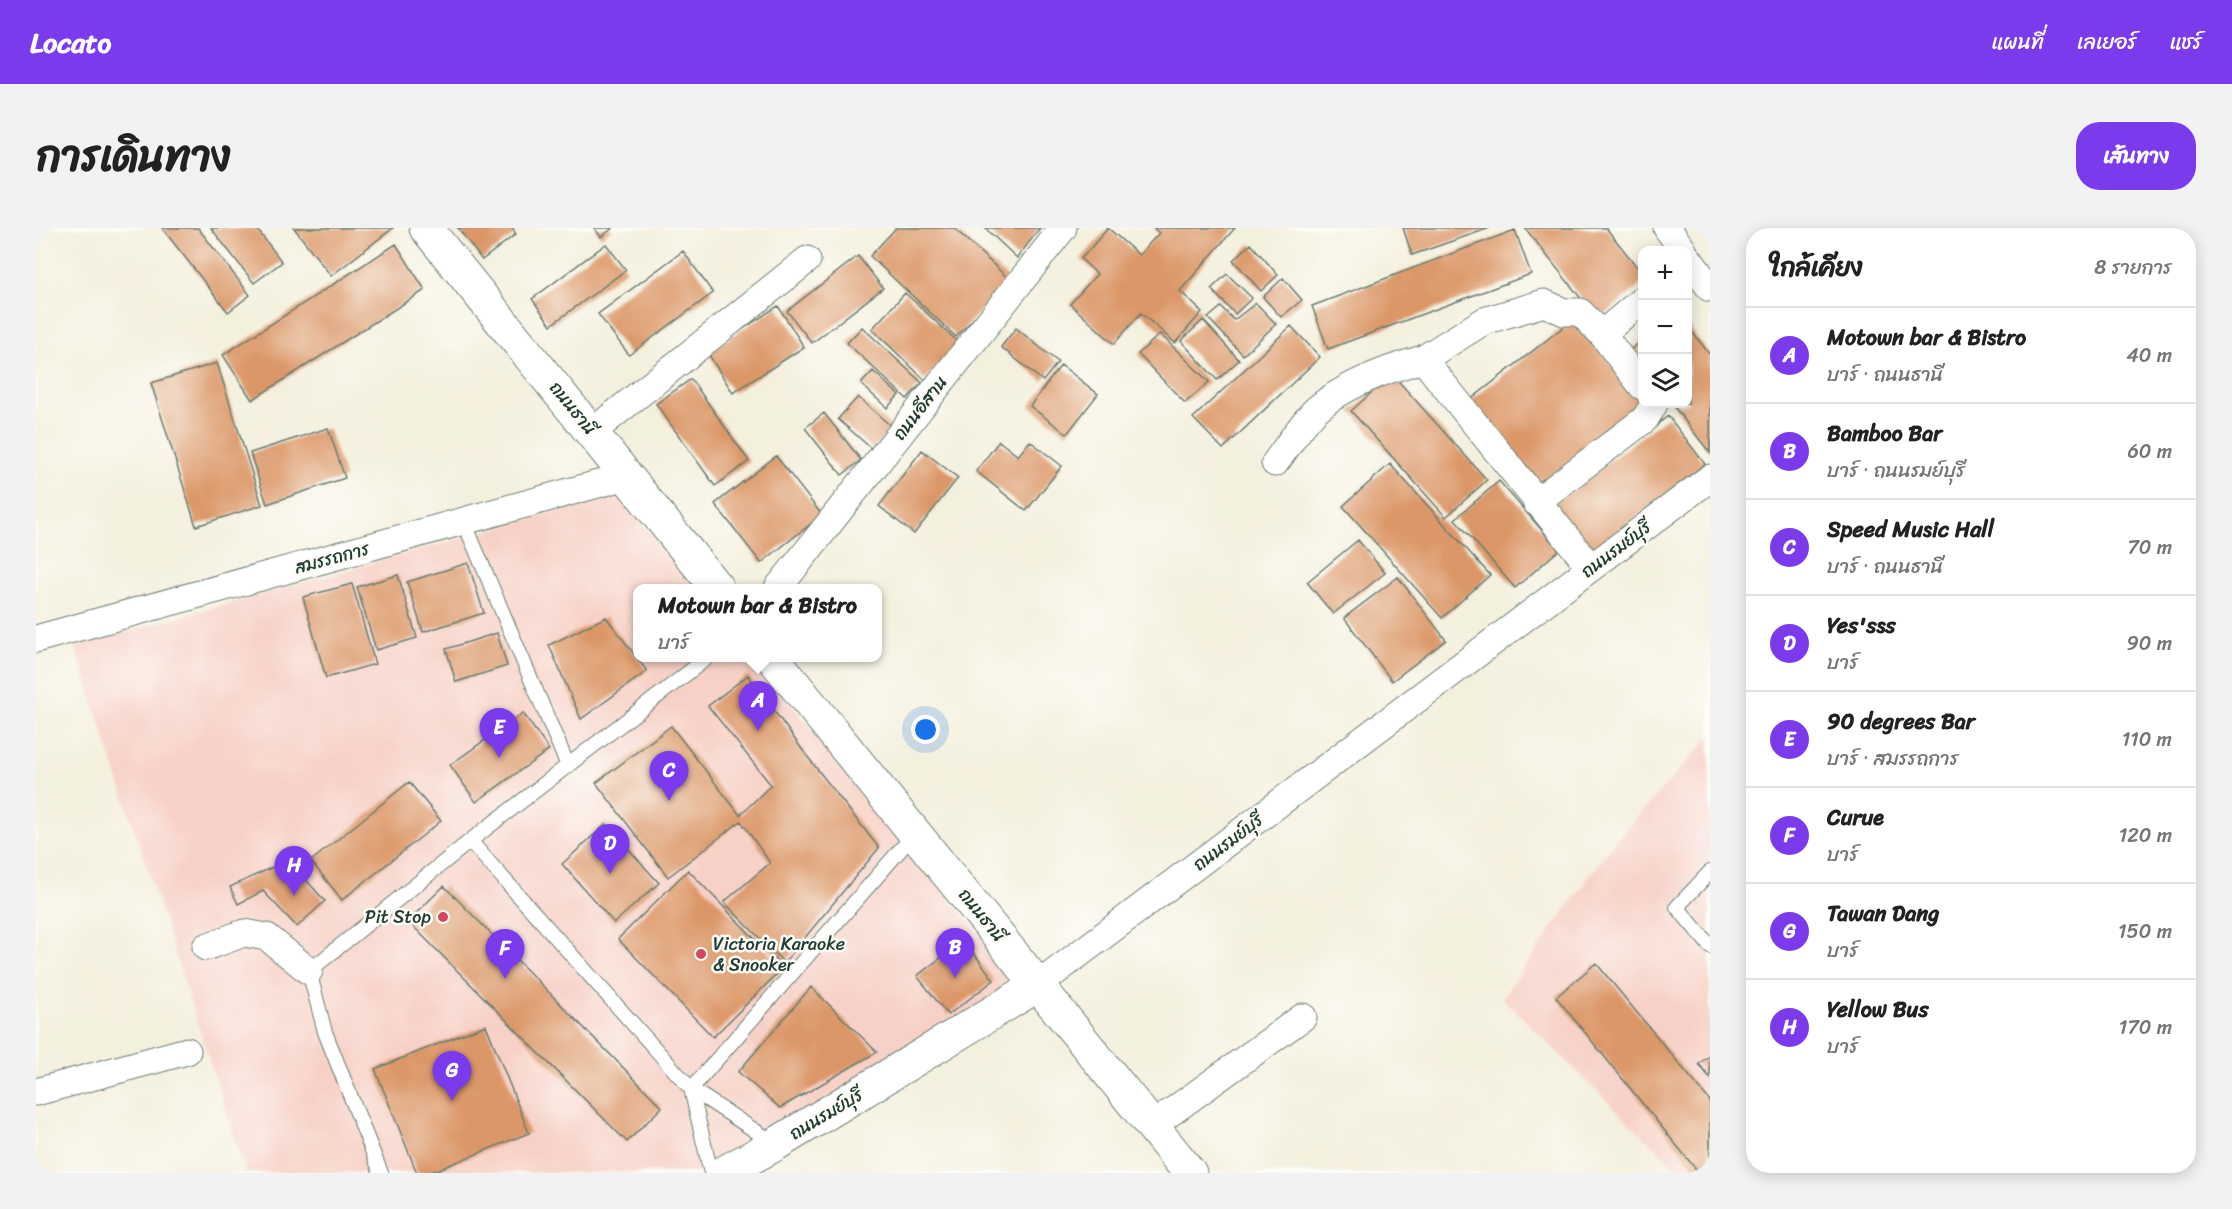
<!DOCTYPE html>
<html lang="th">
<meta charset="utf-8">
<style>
:root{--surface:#fff;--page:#f2f2f2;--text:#222;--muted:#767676;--line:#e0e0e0;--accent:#7c3aed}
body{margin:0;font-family:Sriracha,"Playpen Sans Thai",sans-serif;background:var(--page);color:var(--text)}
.controls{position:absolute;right:18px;top:18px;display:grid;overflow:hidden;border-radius:12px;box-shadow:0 3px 15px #0003}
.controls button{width:54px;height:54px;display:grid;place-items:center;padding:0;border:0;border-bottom:2px solid var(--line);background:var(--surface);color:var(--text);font:30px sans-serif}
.you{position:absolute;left:890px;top:502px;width:21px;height:21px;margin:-15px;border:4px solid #fff;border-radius:50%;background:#1a73e8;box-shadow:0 0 0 9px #1a73e833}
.badge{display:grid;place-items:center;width:39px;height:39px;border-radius:50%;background:var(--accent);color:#fff;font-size:20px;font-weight:700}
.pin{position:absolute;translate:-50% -50px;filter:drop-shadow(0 2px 3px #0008)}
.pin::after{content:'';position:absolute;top:32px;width:21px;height:18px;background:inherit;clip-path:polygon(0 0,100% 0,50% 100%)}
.popup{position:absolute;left:597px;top:356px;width:249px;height:78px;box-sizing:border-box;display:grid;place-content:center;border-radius:12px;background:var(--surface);filter:drop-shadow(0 2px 4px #0005);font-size:20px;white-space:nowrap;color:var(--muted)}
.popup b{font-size:22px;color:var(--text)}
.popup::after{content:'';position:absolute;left:50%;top:100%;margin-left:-12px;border:12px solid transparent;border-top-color:var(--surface)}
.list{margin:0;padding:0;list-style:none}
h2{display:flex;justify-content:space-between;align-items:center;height:78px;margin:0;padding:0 24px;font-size:26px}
h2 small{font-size:20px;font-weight:400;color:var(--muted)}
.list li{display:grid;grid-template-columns:39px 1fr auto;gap:18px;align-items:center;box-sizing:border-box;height:96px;padding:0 24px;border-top:2px solid var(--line)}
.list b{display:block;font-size:22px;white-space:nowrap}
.list p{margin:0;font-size:20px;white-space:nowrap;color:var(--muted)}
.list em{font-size:20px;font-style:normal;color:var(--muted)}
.icon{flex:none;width:33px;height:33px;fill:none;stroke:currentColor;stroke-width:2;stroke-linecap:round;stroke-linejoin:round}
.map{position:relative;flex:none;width:1674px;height:945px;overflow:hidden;border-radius:24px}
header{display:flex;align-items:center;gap:36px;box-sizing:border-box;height:84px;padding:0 30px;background:var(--accent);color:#fff}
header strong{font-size:28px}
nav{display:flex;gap:33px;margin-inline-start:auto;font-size:21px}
.intro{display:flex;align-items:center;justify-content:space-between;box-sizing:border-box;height:144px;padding:0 36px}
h1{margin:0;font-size:42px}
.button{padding:15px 27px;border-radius:24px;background:var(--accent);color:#fff;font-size:21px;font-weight:700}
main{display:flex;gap:36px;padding:0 36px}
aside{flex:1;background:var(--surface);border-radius:24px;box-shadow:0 3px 15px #0003}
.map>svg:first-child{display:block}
</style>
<header>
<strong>Locato</strong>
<nav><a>แผนที่</a><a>เลเยอร์</a><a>แชร์</a></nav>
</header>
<div class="intro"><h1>การเดินทาง</h1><a class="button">เส้นทาง</a></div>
<main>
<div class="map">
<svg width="1674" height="945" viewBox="0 0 1674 945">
<rect width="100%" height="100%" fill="#fdfcf7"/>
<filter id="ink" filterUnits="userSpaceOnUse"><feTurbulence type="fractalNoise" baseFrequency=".0167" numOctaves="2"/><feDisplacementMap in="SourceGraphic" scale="12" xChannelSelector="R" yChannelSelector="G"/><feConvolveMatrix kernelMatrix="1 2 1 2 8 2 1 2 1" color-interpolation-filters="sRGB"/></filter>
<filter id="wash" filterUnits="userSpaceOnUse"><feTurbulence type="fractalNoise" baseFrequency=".008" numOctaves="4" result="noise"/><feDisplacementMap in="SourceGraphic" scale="24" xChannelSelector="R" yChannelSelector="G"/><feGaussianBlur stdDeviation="1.35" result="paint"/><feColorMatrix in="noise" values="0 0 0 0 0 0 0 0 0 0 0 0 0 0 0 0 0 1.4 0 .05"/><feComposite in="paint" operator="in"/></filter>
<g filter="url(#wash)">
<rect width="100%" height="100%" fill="#f4f0de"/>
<path fill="#f7d1c7" d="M583 266 660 360H602V430H717L984 755 744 898 659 945H210L39 418Z
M1674 508V945H1645L1466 770 1579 613Z"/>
<g id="blocks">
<path fill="#dc9767" d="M126 0H162L214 67 192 84Z
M175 0H220L246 34 218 55Z
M258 0H357L295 48Z
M422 0H476L480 6 446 32Z
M558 0H577L565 9Z
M860 0H918L974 52 920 109 834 28Z
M949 0H1004L981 30Z
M1072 0 1103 27 1123 5 1117 0H1199L1144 63 1166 84 1139 115 1105 85 1078 116 1034 76 1061 46 1045 31Z
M1367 0H1454L1376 27Z
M1489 0H1570L1606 45V56L1562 92Z
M1479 2 1495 46 1292 121 1276 78Z
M360 16 389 62 216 172 187 127Z
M570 16 590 42 515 97 496 71Z
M1215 16 1242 47 1225 63 1197 32Z
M647 23 677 65 593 127 562 86Z
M822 28 847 60 776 115 751 83Z
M1191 46 1216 70 1199 86 1175 61Z
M1247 50 1266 72 1245 89 1227 69Z
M869 65 923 115 889 152 836 101Z
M1220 75 1240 96 1207 127 1172 90 1185 79 1198 92Z
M742 78 768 119 697 165 671 124Z
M1540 89 1607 176 1501 261 1433 173Z
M1167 92 1203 132 1181 152 1145 113Z
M1255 98 1284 129 1187 221 1157 190Z
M1652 98 1674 127V225L1636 176H1652Z
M826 99 886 155 871 171 811 115Z
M980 100 1022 134 1007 153 965 119Z
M1124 106 1173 154 1149 175 1102 126Z
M1606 113V138L1594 122Z
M181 135 226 277 160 298 115 155Z
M1025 137 1062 166 1031 206 994 178Z
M837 143 863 167 851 180 825 156Z
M1356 146 1451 252 1410 289 1315 183Z
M655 151 713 233 679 258 620 176Z
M822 169 857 200 837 222 802 191Z
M788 185 825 232 806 247 769 200Z
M1632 188 1669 236 1554 324 1517 276Z
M292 200 309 250 231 276 214 225Z
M963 213 982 228 994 213 1026 238 990 283 940 243Z
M886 222 922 250 878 306 843 278Z
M740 228 786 287 725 335 679 276Z
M1354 236 1454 347 1406 390 1307 278Z
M1463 253 1523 322 1479 360 1419 291Z
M1322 312 1349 345 1297 386 1271 354Z
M432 335 448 385 387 404 371 354Z
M362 347 381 410 340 422 321 359Z
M1362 349 1410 412 1356 453 1308 390Z
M316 356 339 436 290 450 267 369Z
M570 389 611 443 545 491 513 417Z
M461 405 471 438 420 454 410 421Z
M712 447 771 528 843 620 748 735 688 674 734 635 705 593 632 649 560 555 635 498 704 587 735 557 672 478Z
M487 485 513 522 440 574 414 537Z
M373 554 405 593 306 672 275 633Z
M570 596 623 655 578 695 526 636Z
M252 632 289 673 261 699 227 663 202 676 194 659Z
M652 642 747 740 677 809 582 711Z
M408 658 626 879 591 914 372 693Z
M928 712 958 752 912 787 881 748Z
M1560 735 1674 873V945H1663L1520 769Z
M775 759 841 824 744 880 702 844Z
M450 797 493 905 393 945H381L339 841Z
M1674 827V850L1663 836Z"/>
</g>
</g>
<g filter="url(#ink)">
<use href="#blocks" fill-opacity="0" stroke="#6a7c70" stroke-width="1.5"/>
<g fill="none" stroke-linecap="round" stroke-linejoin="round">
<g stroke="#6a7c70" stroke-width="16">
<path id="service" d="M428 294 532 538
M434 613 655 861 675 945
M1674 644 1641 679 1674 718
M738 915 655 861 879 605
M345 945 289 804 273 743 434 613 671 430"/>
</g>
<g stroke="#6a7c70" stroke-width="29">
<path id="minor" d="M1631 0 1647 22
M1652 30 1674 60
M1566 106 1606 72
M1387 131 1448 93 1508 75 1528 84H1544L1566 106 1606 158
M556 204 771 32
M1239 235C1252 218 1267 193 1282 180 1312 155 1351 141 1387 131L1555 340
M1500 274 1609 191 1618 176
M742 360 1027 0
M0 411 591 248
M170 719 208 705 231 709 273 743
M1002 757 1674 250
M0 864 151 823
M1116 898 1267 789"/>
</g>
<g stroke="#6a7c70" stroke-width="35">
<path id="tertiary" d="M390 0 681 360
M737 430 1154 945
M687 945 740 916 1002 757"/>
</g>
<use href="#service" stroke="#fff" stroke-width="14"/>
<use href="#minor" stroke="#fff" stroke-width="27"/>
<use href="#tertiary" stroke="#fff" stroke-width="33"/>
</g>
</g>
<g fill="#d1495b" stroke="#fdfcf7" stroke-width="2">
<circle cx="407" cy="689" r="6"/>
<circle cx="665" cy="726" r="6"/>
</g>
<g text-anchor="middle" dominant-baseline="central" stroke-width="5" stroke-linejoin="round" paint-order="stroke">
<g font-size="18" fill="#1f3d34" stroke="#fdfcf7">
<text transform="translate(537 180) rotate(51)">ถนนธานี</text>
<text transform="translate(884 180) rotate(-52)">ถนนอีสาน</text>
<text transform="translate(1580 321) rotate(-37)">ถนนรมย์บุรี</text>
<text transform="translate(296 330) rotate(-15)">สมรรถการ</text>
<text transform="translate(1192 614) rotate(-37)">ถนนรมย์บุรี</text>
<text transform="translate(946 687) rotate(51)">ถนนธานี</text>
<text transform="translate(790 886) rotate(-31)">ถนนรมย์บุรี</text>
</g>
<g font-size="18" fill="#1f3d34" stroke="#fdfcf7" text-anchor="end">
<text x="395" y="689">Pit Stop</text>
<text x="677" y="716" text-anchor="start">Victoria Karaoke<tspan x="677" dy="21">&amp; Snooker</tspan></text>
</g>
</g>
</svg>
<div class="controls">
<button>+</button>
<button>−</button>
<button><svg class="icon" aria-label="layers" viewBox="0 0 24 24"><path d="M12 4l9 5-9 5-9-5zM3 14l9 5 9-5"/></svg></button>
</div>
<div class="you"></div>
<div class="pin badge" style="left:722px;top:503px">A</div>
<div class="popup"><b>Motown bar &amp; Bistro</b>บาร์</div>
<div class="pin badge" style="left:919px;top:750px">B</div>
<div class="pin badge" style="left:633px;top:573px">C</div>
<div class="pin badge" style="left:574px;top:646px">D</div>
<div class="pin badge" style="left:463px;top:530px">E</div>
<div class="pin badge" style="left:469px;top:751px">F</div>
<div class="pin badge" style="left:416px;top:873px">G</div>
<div class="pin badge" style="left:258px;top:668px">H</div>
</div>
<aside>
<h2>ใกล้เคียง<small>8 รายการ</small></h2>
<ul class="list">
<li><span class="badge">A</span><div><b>Motown bar &amp; Bistro</b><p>บาร์ · ถนนธานี</p></div><em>40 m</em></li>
<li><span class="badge">B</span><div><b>Bamboo Bar</b><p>บาร์ · ถนนรมย์บุรี</p></div><em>60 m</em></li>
<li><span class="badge">C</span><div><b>Speed Music Hall</b><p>บาร์ · ถนนธานี</p></div><em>70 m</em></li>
<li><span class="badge">D</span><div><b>Yes'sss</b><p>บาร์</p></div><em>90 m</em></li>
<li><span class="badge">E</span><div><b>90 degrees Bar</b><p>บาร์ · สมรรถการ</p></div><em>110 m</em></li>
<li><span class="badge">F</span><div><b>Curue</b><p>บาร์</p></div><em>120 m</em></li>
<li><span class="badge">G</span><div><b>Tawan Dang</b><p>บาร์</p></div><em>150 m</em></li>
<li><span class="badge">H</span><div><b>Yellow Bus</b><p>บาร์</p></div><em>170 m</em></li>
</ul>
</aside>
</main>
